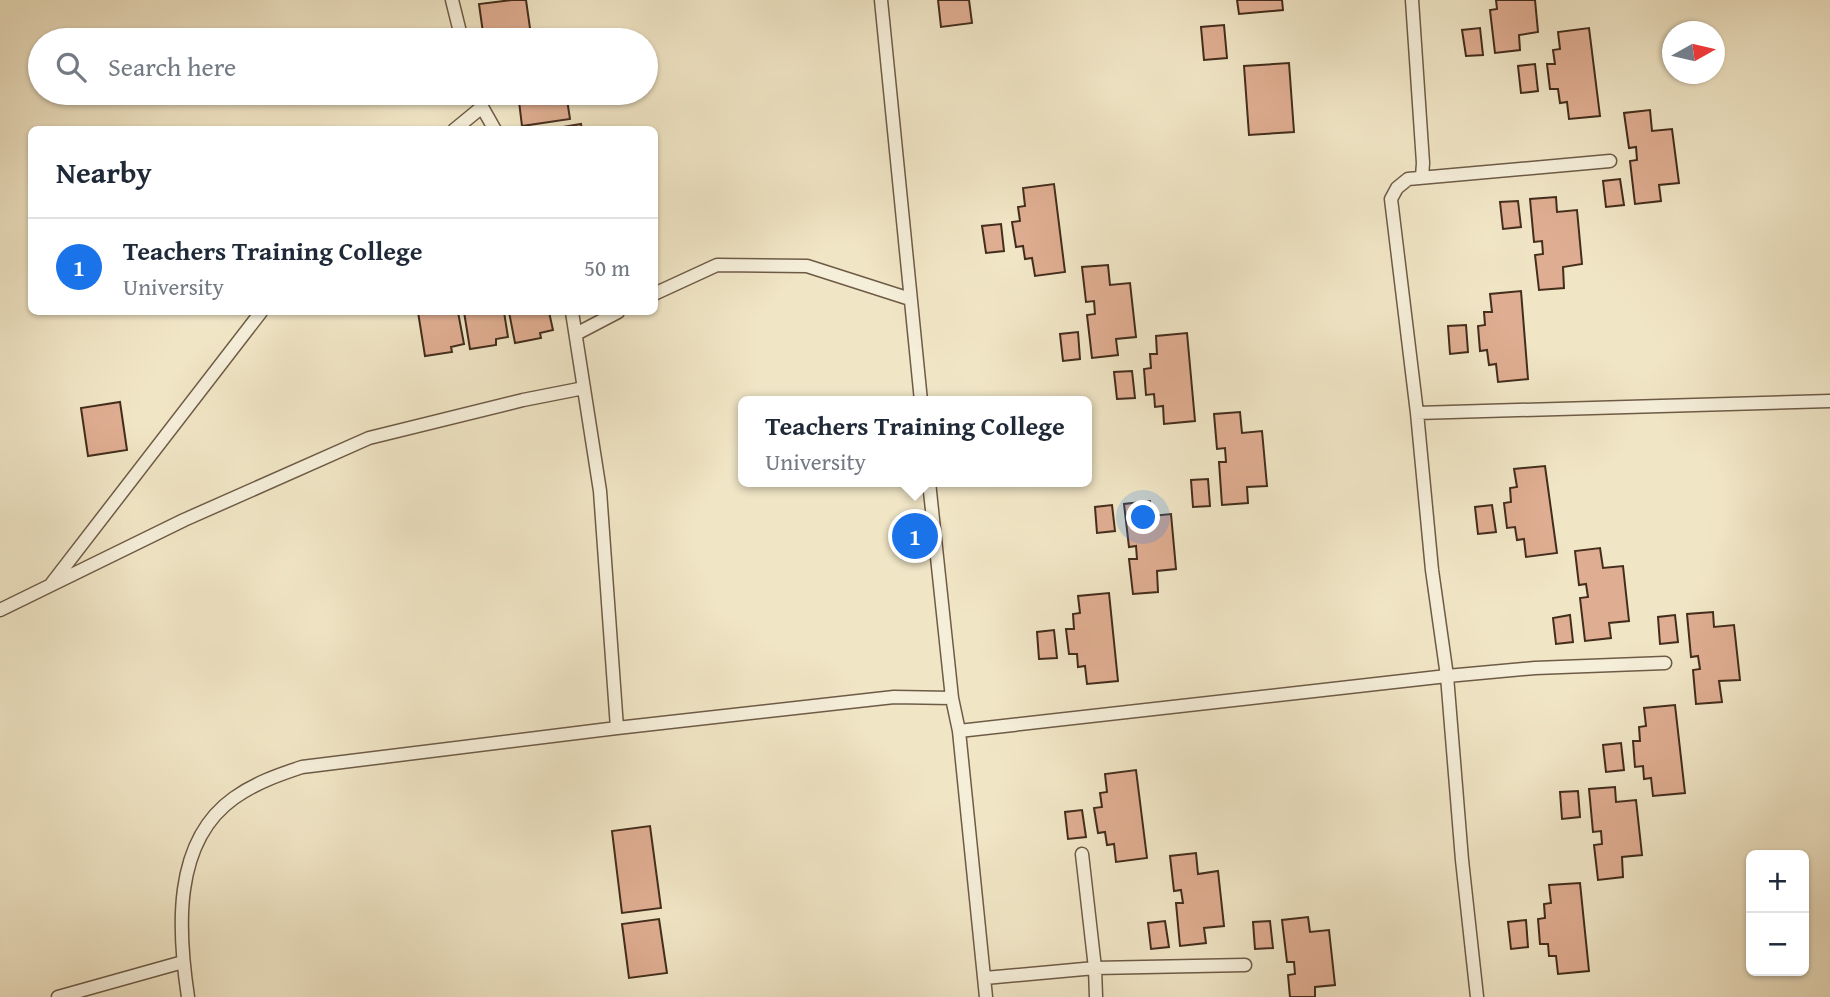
<!DOCTYPE html>
<meta charset="utf-8">
<style>
:root{--surface:#fff;--page:#f2f2f3;--text:#1f2937;--muted:#747a83;--line:#e0e1e3;--accent:#1a73e8}
body{margin:0;font-family:"Gentium Book Plus",serif;background:var(--page);color:var(--text)}
.controls{position:absolute;right:21px;bottom:21px;display:grid;overflow:hidden;border-radius:10px;box-shadow:0 2px 5px #0004}
.controls button{width:63px;height:63px;display:grid;place-items:center;padding:0;border:0;border-bottom:2px solid var(--line);background:var(--surface);color:var(--text);font:35px sans-serif}
.compass{position:absolute;left:1662px;top:21px;width:63px;height:63px;border-radius:50%;background:var(--surface);box-shadow:0 2px 5px #0004;rotate:82deg}
.you{position:absolute;left:1144px;top:518px;width:24px;height:24px;margin:-18px;border:5px solid #fff;border-radius:50%;background:#1a73e8;box-shadow:0 0 0 10px #1a73e833}
.badge{display:grid;place-items:center;width:46px;height:46px;border-radius:50%;background:var(--accent);color:#fff;font-size:23px;font-weight:700}
.pin{position:absolute;translate:-50% -50%;border:4px solid #fff;box-shadow:0 2px 7px #0006}
.popup{position:absolute;left:738px;top:396px;width:354px;height:91px;box-sizing:border-box;display:grid;place-content:center;border-radius:10px;background:var(--surface);filter:drop-shadow(0 2px 5px #0005);font-size:23px;white-space:nowrap;color:var(--muted)}
.popup b{font-size:26px;color:var(--text)}
.popup::after{content:'';position:absolute;left:50%;top:100%;margin-left:-14px;border:14px solid transparent;border-top-color:var(--surface)}
.list{margin:0;padding:0;list-style:none}
h2{display:flex;justify-content:space-between;align-items:center;height:91px;margin:0;padding:0 28px;font-size:30px}
h2 small{font-size:23px;font-weight:400;color:var(--muted)}
.list li{display:grid;grid-template-columns:46px 1fr auto;gap:21px;align-items:center;box-sizing:border-box;height:98px;padding:0 28px;border-top:2px solid var(--line)}
.list b{display:block;font-size:26px;white-space:nowrap}
.list p{margin:0;font-size:23px;white-space:nowrap;color:var(--muted)}
.list em{font-size:23px;font-style:normal;color:var(--muted)}
.icon{flex:none;width:38px;height:38px;fill:none;stroke:currentColor;stroke-width:2;stroke-linecap:round;stroke-linejoin:round}
.map{position:relative;flex:none;width:1830px;height:997px;overflow:hidden}
.search{position:absolute;background:var(--surface);box-shadow:0 2px 5px #0004;left:28px;top:28px;width:630px;height:77px;display:flex;align-items:center;gap:18px;box-sizing:border-box;padding:0 24px;border-radius:38px;color:var(--muted);font-size:26px}
.panel{position:absolute;background:var(--surface);box-shadow:0 2px 5px #0004;left:28px;top:126px;width:630px;height:189px;border-radius:10px}
.map>svg:first-child{display:block}
</style>
<div class="map">
<svg width="1830" height="997" viewBox="0 0 1830 997">
<rect width="100%" height="100%" fill="#f0e5c5"/>
<filter id="stains"><feTurbulence type="fractalNoise" baseFrequency=".00286" numOctaves="4"/><feColorMatrix values="0 0 0 0 .2 0 0 0 0 .09 0 0 0 0 .02 0 0 0 .5 -.17"/></filter>
<radialGradient id="worn" r=".72"><stop offset=".6" stop-color="#630" stop-opacity="0"/><stop offset="1" stop-color="#630" stop-opacity=".3"/></radialGradient>
<path fill="#dfad91" stroke="#432d1c" stroke-width="2" d="M512 0H526L531 35 484 40 479 4Z
M938 0H969L972 23 941 27Z
M1237 0H1282L1283 10 1239 14Z
M1496 0H1535L1538 32 1519 35 1520 50 1495 53 1490 10 1497 9Z
M1224 25 1227 58 1204 60 1201 27Z
M1480 28 1483 55 1466 56 1462 30Z
M1589 28 1600 116 1569 119 1567 102 1560 103 1558 89H1550L1547 64H1555L1553 50 1560 49 1558 32Z
M1289 63 1294 132 1249 135 1244 66Z
M1535 64 1538 91 1521 93 1518 66Z
M518 93H566L570 119 522 126Z
M1650 110 1652 131 1672 129 1679 183 1659 185 1661 201 1635 204 1630 161 1637 160 1636 147 1629 148 1624 113Z
M581 124 582 130H545Z
M1620 179 1624 205 1606 207 1603 181Z
M1054 184 1065 272 1035 276 1032 258 1025 259 1023 246 1016 247 1012 222 1020 221 1018 207 1025 206 1023 188Z
M1556 197 1557 212 1577 210 1582 264 1563 267 1564 288 1539 290 1535 255 1543 254 1542 241 1534 242 1530 199Z
M1518 201 1521 227 1503 229 1500 202Z
M1001 224 1004 251 986 253 982 226Z
M1108 265 1110 285 1130 283 1136 337 1116 339 1118 355 1092 358 1087 315 1095 314 1094 301 1086 302 1082 267Z
M1521 291 1528 379 1498 382 1496 364 1489 365 1487 350 1480 351 1478 326 1485 325 1484 312H1492L1490 294Z
M418 312H458L464 344 451 347 452 352 425 356Z
M464 312H504L508 337 496 339V345L470 349Z
M509 312H549L553 330 540 333 541 338 515 343Z
M1466 325 1468 352 1450 354 1448 326Z
M1078 332 1080 359 1063 361 1060 334Z
M1187 333 1195 421 1164 424 1163 406 1155 407 1154 394 1146 395 1144 369 1151 368 1150 354H1157L1156 336Z
M1132 371 1135 398 1117 399 1114 372Z
M120 402 127 450 88 456 81 408Z
M1240 412 1242 433 1262 431 1267 486 1247 487 1248 503 1222 505 1219 462H1226L1225 448 1217 449 1214 414Z
M1545 466 1557 553 1526 557 1524 539 1517 540 1515 527 1507 528 1504 503 1511 502 1510 488 1517 487 1514 469Z
M1208 479 1210 506 1193 507 1191 480Z
M1150 501 1152 516 1171 514 1176 569 1157 571 1158 592 1133 594 1129 559H1137L1136 546 1129 547 1124 504Z
M1112 505 1115 531 1097 533 1095 507Z
M1492 505 1496 532 1478 534 1475 507Z
M1600 548 1603 568 1623 566 1629 621 1609 623 1611 638 1585 641 1580 598 1588 597 1586 584 1579 585 1575 551Z
M1109 593 1118 681 1087 684 1085 666 1078 667 1077 654H1069L1066 629H1074L1073 614 1080 613 1078 596Z
M1713 612 1714 627 1734 625 1740 680 1719 681 1722 702 1696 704 1693 670 1700 669 1698 656 1691 657 1687 614Z
M1570 615 1573 642 1556 644 1553 618Z
M1675 615 1678 642 1660 644 1658 617Z
M1054 630 1057 658 1039 659 1037 632Z
M1675 705 1685 793 1653 796 1651 778 1644 779 1643 766 1635 767 1633 741H1640L1639 727 1646 726 1644 708Z
M1621 743 1624 770 1606 772 1603 745Z
M1136 770 1147 858 1116 862 1114 844 1107 845 1105 832 1098 833 1094 808 1102 807 1100 793 1107 792 1105 774Z
M1615 787 1616 802 1636 800 1642 855 1622 857 1623 877 1598 880 1594 845 1602 844 1601 831 1593 832 1589 789Z
M1578 791 1580 817 1562 819 1560 792Z
M1082 810 1086 837 1068 839 1065 812Z
M650 826 661 908 622 913 612 831Z
M1196 853 1198 874 1218 871 1224 926 1204 928 1206 943 1180 946 1176 903H1183L1181 890 1174 891 1170 856Z
M1580 883 1589 971 1558 974 1556 956H1549L1548 944H1540L1538 919 1545 918 1544 904 1551 903 1549 885Z
M1308 917 1310 932 1329 930 1335 985 1315 987V997H1290L1288 975 1295 974 1294 962H1287L1282 920Z
M659 919 667 973 629 978 622 924Z
M1526 920 1528 947 1511 949 1508 922Z
M1165 921 1169 947 1151 949 1148 923Z
M1270 921 1273 948 1255 949 1253 922Z"/>
<g fill="none" stroke-linecap="round" stroke-linejoin="round">
<g stroke="#6e5b46" stroke-width="15">
<path id="lane" d="M452 0 462 40
M881 0 921 401
M1412 0 1423 163 1422 177
M478 93 482 107 495 130
M454 130 482 107
M654 294 717 265 807 266 910 299
M572 312 600 491 617 728
M576 334 618 312
M1417 413 1830 401
M929 482 952 698 959 731 986 997
M52 583 261 312
M0 610 184 520 369 438 523 400 584 388
M959 731 1447 676 1535 668 1665 663
M1082 854 1095 968 1096 997
M985 978 1095 968 1245 965
M58 997 183 962
M188 997C178 931 172 842 234 798 255 783 278 775 302 767L617 728 894 697 952 698
M1477 997 1462 860 1447 676 1432 570 1417 413 1391 199 1397 188 1408 179 1610 161"/>
</g>
<use href="#lane" stroke="#f5eed9" stroke-width="12"/>
</g>
<rect width="100%" height="100%" filter="url(#stains)"/>
<rect width="100%" height="100%" fill="url(#worn)"/>
</svg>
<div class="controls">
<button>+</button>
<button>−</button>
</div>
<svg class="compass" viewBox="-18 -18 36 36"><path d="M0-13l5 13h-10z" fill="#e53935"/><path d="M0 13l5-13h-10z" fill="#747a83"/></svg>
<div class="you"></div>
<div class="pin badge" style="left:915px;top:536px">1</div>
<div class="popup"><b>Teachers Training College</b>University</div>
<div class="search"><svg class="icon" aria-label="search" viewBox="0 0 24 24"><circle cx="10" cy="10" r="6"/><path d="M15 15l6 6"/></svg>Search here</div>
<section class="panel">
<h2>Nearby<small></small></h2>
<ul class="list">
<li><span class="badge">1</span><div><b>Teachers Training College</b><p>University</p></div><em>50 m</em></li>
</ul>
</section>
</div>
